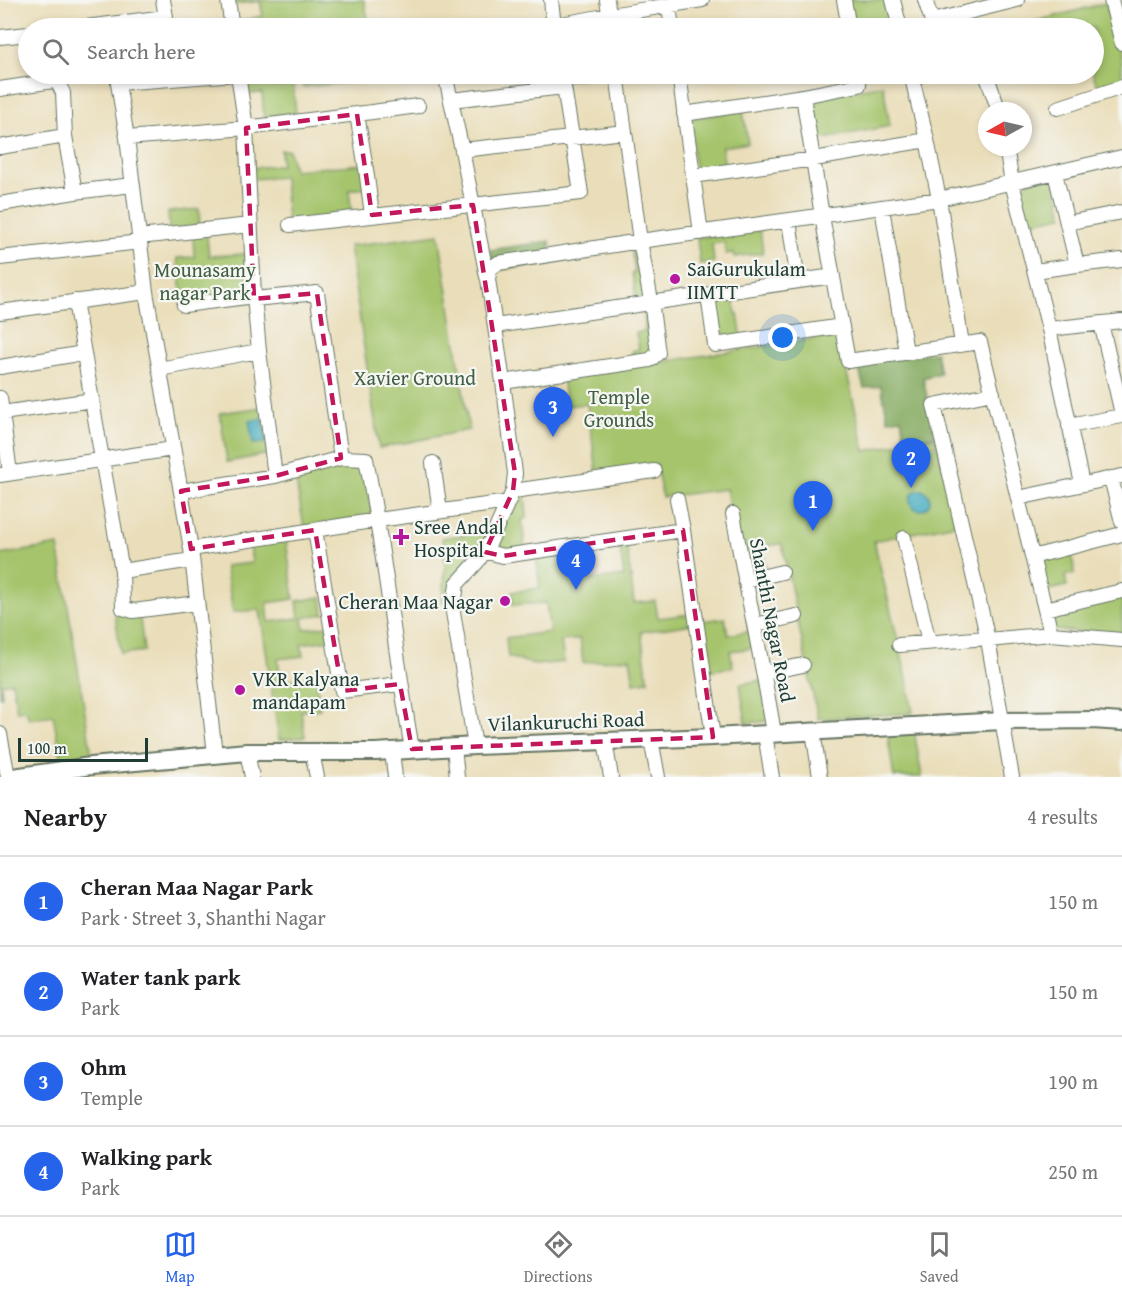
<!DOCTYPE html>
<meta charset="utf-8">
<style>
:root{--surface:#fff;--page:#f2f2f2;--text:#202124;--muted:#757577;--line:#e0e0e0;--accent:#2563eb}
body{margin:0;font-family:"Gentium Book Plus",serif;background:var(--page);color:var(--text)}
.compass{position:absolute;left:978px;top:102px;width:54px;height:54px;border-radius:50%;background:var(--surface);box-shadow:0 3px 9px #0003;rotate:262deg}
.scale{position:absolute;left:18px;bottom:15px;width:130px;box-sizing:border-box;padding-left:6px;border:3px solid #1f3d34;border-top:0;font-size:16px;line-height:21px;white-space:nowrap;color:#1f3d34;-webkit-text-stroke:4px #f6f6f2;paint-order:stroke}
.you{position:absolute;left:783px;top:338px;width:21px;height:21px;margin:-15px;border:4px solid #fff;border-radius:50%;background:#1a73e8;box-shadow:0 0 0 9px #1a73e833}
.badge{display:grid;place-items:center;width:39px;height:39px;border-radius:50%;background:var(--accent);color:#fff;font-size:20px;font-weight:700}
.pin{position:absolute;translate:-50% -50px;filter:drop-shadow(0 2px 3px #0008)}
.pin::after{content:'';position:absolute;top:32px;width:21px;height:18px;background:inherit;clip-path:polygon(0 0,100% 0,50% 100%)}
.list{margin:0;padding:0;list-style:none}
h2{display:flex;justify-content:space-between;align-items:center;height:78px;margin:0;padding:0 24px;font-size:26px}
h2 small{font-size:20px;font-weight:400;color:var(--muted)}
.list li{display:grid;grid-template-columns:39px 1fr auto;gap:18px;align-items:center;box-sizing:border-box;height:90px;padding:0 24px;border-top:2px solid var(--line)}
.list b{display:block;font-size:22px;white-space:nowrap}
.list p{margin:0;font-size:20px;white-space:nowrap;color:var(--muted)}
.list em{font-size:20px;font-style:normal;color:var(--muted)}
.icon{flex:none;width:33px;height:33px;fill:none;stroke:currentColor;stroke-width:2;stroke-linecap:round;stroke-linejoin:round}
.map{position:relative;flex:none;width:1122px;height:777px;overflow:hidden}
.search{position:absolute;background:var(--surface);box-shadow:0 3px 9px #0003;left:18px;right:18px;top:18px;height:66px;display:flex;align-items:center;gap:15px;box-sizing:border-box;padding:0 21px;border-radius:33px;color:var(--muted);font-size:22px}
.sheet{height:438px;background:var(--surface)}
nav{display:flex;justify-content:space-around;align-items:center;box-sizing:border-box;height:84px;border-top:2px solid var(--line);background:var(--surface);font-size:16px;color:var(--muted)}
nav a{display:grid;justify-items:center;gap:3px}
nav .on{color:var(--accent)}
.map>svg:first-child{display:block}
</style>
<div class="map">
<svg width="1122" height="777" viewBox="0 0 1122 777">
<rect width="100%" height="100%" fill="#f6f6f2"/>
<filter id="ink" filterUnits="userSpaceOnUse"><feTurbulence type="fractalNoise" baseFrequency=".0167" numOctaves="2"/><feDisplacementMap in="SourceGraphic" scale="12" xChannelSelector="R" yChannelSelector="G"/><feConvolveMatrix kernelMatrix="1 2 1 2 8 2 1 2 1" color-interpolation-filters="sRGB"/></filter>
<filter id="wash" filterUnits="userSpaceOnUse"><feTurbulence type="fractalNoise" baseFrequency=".008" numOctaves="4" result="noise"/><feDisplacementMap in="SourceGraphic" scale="24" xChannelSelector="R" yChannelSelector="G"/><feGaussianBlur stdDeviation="1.35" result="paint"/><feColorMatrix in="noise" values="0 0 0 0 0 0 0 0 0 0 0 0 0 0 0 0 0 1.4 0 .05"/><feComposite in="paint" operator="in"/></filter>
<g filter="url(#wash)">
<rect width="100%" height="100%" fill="#eadeba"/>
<path fill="#a5c46c" stroke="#628050" stroke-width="1.5" d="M232 0H364L369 24 387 21 389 28H237L236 22 263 16 260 1 232 5Z
M847 0H892L899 28H851Z
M1106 3 1122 62V82L1098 89 1093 74 1094 28H1010Z
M242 74H283L270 75 271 87 293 85 296 113 264 117 262 93 245 94Z
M301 74H375L376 80 303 87Z
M546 74H588V77L548 83Z
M883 85 890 126 818 140 811 99Z
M743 110 748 143 722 147 725 169 696 173 688 119Z
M281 150H289L294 170 363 164 365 188 349 190 352 216 287 223 284 177 252 179V168L281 165Z
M1054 176 1063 216 1027 223 1018 184Z
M199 209 200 227H206L209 256 246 254 250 302 183 307 177 258 194 257 193 235 170 237 168 212Z
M760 229 763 253 734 257 733 253 726 254 724 242 712 244 714 262 700 264 697 238Z
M439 234 469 430 379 448 349 246Z
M639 246 648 297 636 298 632 273 635 272 631 248Z
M733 292 736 314H738L742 340 718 343 711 295Z
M650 310 656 352 634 361 632 351 639 349 636 333 645 331 644 311Z
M838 335 865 451 935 437 956 524 874 541 907 679 913 713 818 719 782 544 762 546 767 573 749 577 730 511 726 489 662 497 656 465 597 473 587 404 566 406 562 377Z
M263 407 269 454 227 462 220 413Z
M364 462 373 516 304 527 295 476Z
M525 493 527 518 522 520 525 548 502 550 494 546 516 495Z
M490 531 451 601 443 602 445 567 442 538Z
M286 540 294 599 267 603 269 622 299 618 297 601 322 597 324 614 303 618 304 629 327 626 329 640 301 644 303 656 278 659 281 681 316 677 320 709 301 711 305 737 279 740 260 610 233 612 225 566 252 563 250 546Z
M626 540 634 603 655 601 658 618 691 614 694 624 641 632 648 681 634 683 630 658 583 663 580 639 561 641 564 662 536 665 508 657 506 638 550 632 546 603 513 605 512 592 540 588 536 554 586 548 591 580 624 576 619 541Z
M58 545 92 756 62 761 53 715 29 719 26 710 17 711 12 682 1 684 2 697H0V555Z
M1071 552 1075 573 1065 576 1067 586 1044 591 1036 561Z
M1122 593V635L1054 630 1048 609Z
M139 611 144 651 121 654 115 614Z
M725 618 728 635 750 631 753 648 730 651 733 667 709 671 702 621Z
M762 680 769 721 746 723 740 684Z
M914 730 922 777H894L887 731Z"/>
<path fill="#84aa60" stroke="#52744a" stroke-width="1.5" d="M550 241 553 262 494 271 490 250Z
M936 352 940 373 923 378 935 435 906 442 901 418 888 420 881 386 864 388 857 363Z"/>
<path fill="#3faabe" stroke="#2f7479" stroke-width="1.5" d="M263 418 266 443 253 444 249 421Z
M910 500a10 10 0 1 1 20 0a10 10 0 1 1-20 0Z"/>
</g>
<g filter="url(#ink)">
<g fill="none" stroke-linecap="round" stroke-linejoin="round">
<g stroke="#667563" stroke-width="16">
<path id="minor" d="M228 0 232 28
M551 0 554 26
M607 0 611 28
M844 0 849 28
M893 0 900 28
M925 0 932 21 1017 0
M1111 0 1122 43
M669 6 672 28
M78 28 166 17 163 0
M540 28 610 15 702 0
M0 37 28 34
M238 74 246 128 254 296 259 351 275 476
M445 74 462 150 487 277
M679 74 701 233
M911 74 927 140 939 199 962 344
M986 74 999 111
M0 89 53 81 58 83 63 93 65 136 75 192
M803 96 859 85 857 74
M1058 108 1122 87
M357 114 418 106
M684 114 803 96 822 216 848 361 980 342 1051 634
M127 138 118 83 237 74
M0 147 65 136
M1006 147 1012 183 1049 329 1082 484
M462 150 625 132
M1055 173 1077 265
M693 176 814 159 927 140
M0 204 75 192 132 185
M882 208 906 352
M789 221 798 281
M1067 223 1122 212
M290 225 581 193 564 87 451 100
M139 237 250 225
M0 258 140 242
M1035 271 1077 265 1122 260
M708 295 715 345 842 326
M254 299 317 293 341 458
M75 301 102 459 122 571 192 560
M184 305 254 296
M0 312 146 292
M1101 323 1122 414
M495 326 833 276
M1049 329 1122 321
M0 367 84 353
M159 369 259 351
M503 382 650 360 658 353 651 301 640 241 617 74
M0 398 10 473
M2 413 93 400
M1069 426 1122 416
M433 463 440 511
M0 475 173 449
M1111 478 1122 522
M181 491 275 476 341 458 366 459C385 555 395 653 412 749
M513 491 654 471
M1018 498 1122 476
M677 499 683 530
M733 514C746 587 762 660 774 733
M315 530 342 691 400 684
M904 538 929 642
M191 549 378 520 508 502
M484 551 503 556 683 530 713 737
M1032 557 1122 534
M122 571 123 608 133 611 197 603
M745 581 782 572
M1045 609 1122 591
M755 625 796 616
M988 640 934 405 993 393
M899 645 987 638
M764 673 803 665
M813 731 820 777
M0 734 8 777
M765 734 772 777
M651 739 658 777
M605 741 611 777
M475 746 453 612 457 584 478 561 491 540 513 491 515 473 503 382 488 279 490 269 498 263 640 241 939 199 1122 157
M454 747 457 777
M392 751 395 777
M247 752 252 777
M312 752 317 777
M215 754 191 549 146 292 127 138 246 128 357 114 366 169 372 215
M1012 777 988 640 1051 634 1122 640"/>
</g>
<g stroke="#667563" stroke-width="20">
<path id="major" d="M13 777 91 766 247 752H375L475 746 713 737 1002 721 1093 720 1122 722"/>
</g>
<use href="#minor" stroke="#fff" stroke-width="14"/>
<use href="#major" stroke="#fff" stroke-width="16"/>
</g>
</g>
<path fill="none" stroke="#c2185b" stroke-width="4.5" stroke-dasharray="12 8" stroke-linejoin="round" d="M357 114 372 215 473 205 515 473 513 491 485 552 503 556 683 530 713 737 412 749 400 684 342 691 315 530 191 549 181 491 275 476 341 458 317 293 254 299 246 128Z"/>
<g fill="#b5179e" stroke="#f6f6f2" stroke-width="2">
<circle cx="675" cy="279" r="6"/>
<path d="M398 528h6v6h6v6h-6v6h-6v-6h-6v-6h6z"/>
<circle cx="505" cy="601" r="6"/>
<circle cx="240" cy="690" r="6"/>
</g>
<g text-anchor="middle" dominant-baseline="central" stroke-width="4.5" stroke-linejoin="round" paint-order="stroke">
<g font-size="20" fill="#1f3d34" stroke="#f6f6f2" text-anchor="start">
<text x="687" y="268">SaiGurukulam<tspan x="687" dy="23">IIMTT</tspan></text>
<text x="414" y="526">Sree Andal<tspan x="414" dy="23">Hospital</tspan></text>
<text x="493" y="601" text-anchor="end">Cheran Maa Nagar</text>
<text x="252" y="678">VKR Kalyana<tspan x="252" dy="23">mandapam</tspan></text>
</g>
<g font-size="20" fill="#405f42" stroke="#f6f6f2">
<text x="205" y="269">Mounasamy<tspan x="205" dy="23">nagar Park</tspan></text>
<text x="415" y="377">Xavier Ground</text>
<text x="619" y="396">Temple<tspan x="619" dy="23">Grounds</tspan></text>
</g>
<g font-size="20" fill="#1f3d34" stroke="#f6f6f2">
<text transform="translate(773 620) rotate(79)">Shanthi Nagar Road</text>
<text transform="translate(566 721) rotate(-2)">Vilankuruchi Road</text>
</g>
</g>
</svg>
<svg class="compass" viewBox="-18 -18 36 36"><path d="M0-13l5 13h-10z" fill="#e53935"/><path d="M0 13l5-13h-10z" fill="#757577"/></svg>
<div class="scale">100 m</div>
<div class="you"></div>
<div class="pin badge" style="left:813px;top:531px">1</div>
<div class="pin badge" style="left:911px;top:488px">2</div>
<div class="pin badge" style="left:553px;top:437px">3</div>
<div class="pin badge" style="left:576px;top:590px">4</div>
<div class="search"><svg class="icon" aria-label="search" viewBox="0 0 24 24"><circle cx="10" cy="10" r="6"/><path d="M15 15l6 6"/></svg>Search here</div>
</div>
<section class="sheet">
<h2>Nearby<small>4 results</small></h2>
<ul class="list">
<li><span class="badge">1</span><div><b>Cheran Maa Nagar Park</b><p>Park · Street 3, Shanthi Nagar</p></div><em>150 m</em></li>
<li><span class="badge">2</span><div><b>Water tank park</b><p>Park</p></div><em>150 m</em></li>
<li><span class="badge">3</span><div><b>Ohm</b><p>Temple</p></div><em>190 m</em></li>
<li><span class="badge">4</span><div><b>Walking park</b><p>Park</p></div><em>250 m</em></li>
</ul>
</section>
<nav>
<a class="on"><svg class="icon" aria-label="map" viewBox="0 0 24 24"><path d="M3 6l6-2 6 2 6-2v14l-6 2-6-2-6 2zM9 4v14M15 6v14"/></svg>Map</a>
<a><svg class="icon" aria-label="directions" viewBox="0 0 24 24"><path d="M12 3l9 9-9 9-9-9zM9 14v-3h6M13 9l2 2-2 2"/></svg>Directions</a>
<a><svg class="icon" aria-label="saved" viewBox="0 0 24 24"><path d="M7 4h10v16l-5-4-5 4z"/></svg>Saved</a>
</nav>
